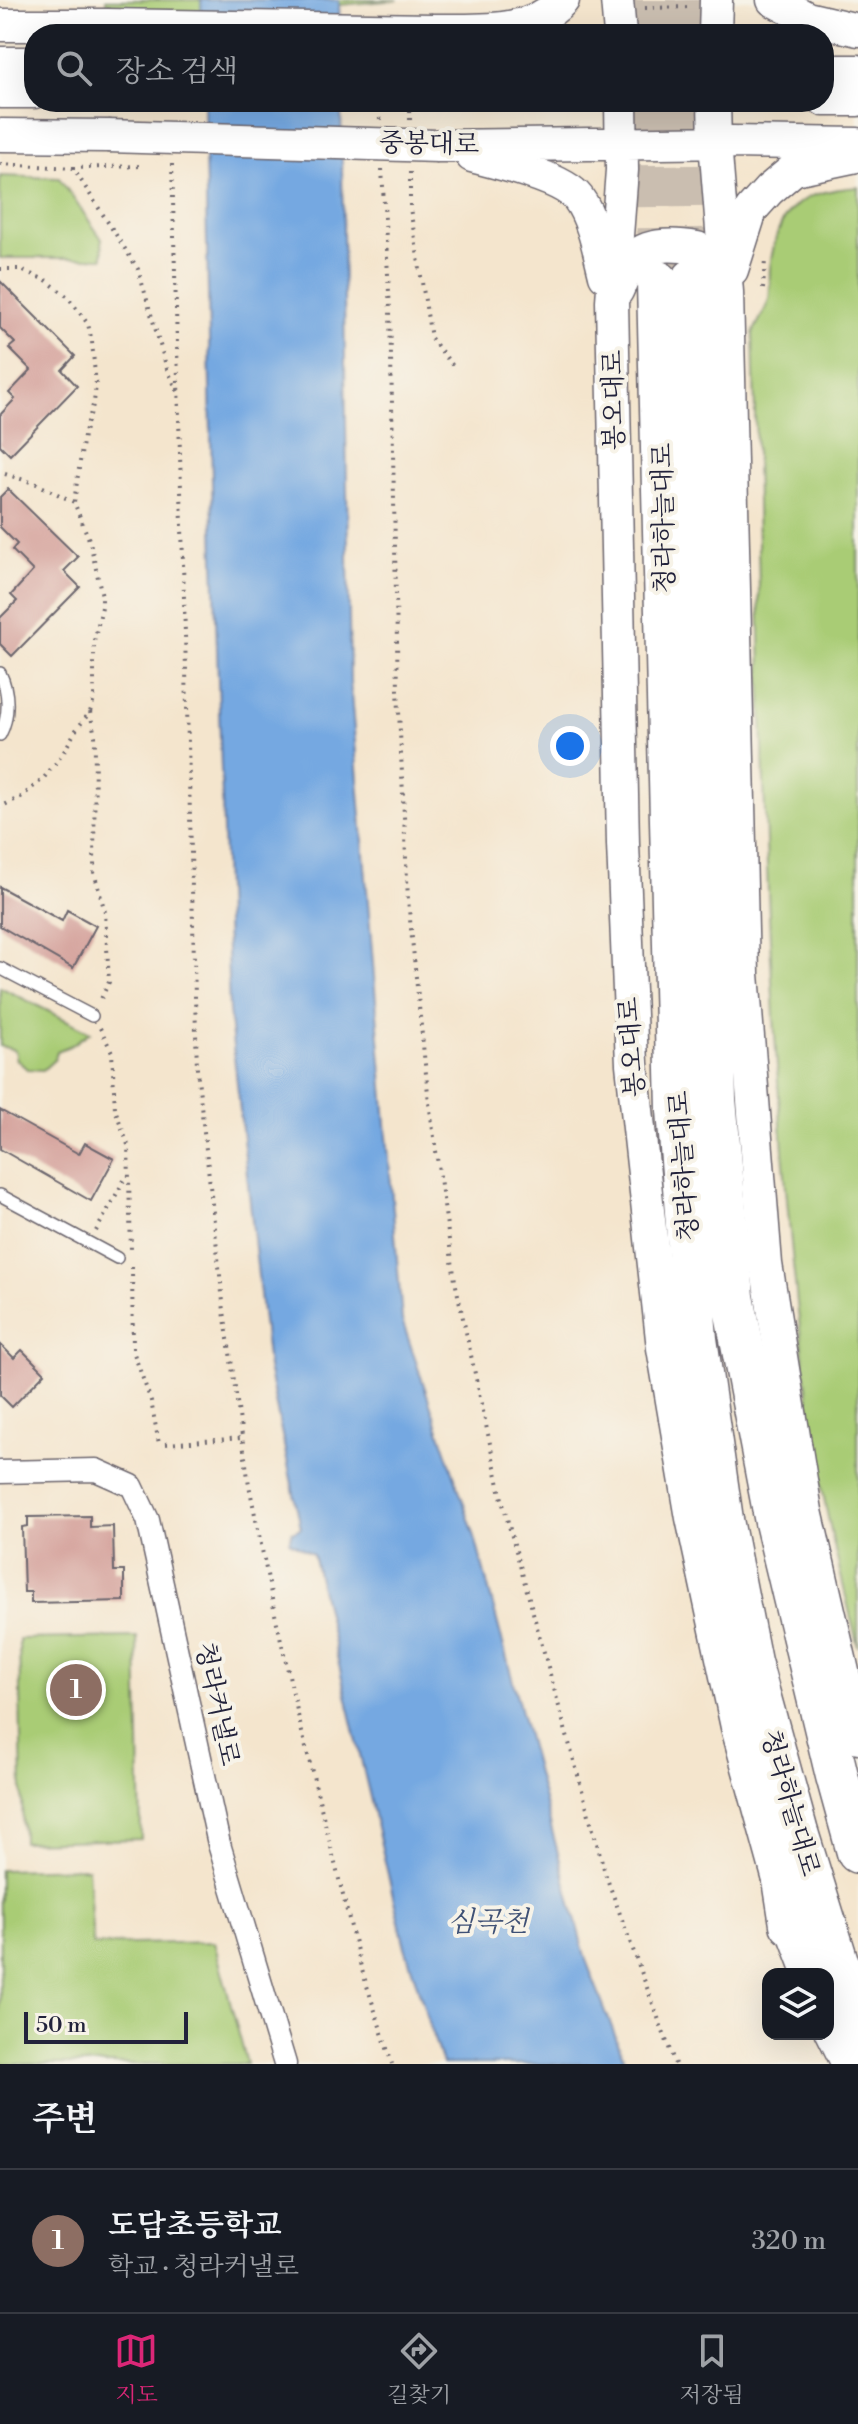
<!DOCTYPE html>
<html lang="ko">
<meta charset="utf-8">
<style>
:root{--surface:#171b24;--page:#242831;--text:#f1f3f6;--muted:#9ea1a6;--line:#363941;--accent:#db2777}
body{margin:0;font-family:"Libre Bodoni","Noto Serif KR",serif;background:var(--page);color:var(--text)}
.controls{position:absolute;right:24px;bottom:24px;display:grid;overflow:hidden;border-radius:16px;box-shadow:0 8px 32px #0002}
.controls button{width:72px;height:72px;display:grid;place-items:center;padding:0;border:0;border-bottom:2px solid var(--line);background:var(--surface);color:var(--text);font:40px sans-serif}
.scale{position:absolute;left:24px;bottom:20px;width:164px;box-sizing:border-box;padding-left:8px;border:4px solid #22223b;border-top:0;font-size:22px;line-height:28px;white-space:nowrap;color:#22223b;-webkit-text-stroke:6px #f7f3e8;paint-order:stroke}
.you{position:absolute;left:570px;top:746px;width:28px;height:28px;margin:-20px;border:6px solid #fff;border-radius:50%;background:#1a73e8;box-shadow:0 0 0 12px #1a73e833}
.badge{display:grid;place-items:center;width:52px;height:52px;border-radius:50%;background:var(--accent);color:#fff;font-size:26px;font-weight:700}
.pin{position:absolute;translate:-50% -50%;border:4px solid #fff;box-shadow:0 2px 8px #0006}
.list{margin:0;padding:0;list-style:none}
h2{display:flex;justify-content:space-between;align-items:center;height:104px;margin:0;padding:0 32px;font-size:34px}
h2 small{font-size:26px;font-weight:400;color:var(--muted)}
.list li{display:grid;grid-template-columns:52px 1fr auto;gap:24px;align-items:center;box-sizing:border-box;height:144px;padding:0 32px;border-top:2px solid var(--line)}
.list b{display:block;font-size:30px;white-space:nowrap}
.list p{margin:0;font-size:26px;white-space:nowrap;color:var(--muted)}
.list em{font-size:26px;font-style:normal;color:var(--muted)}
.icon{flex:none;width:44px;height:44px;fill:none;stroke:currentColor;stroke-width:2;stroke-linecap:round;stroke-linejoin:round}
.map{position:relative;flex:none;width:858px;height:2064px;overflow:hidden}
.search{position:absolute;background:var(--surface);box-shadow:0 8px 32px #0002;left:24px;right:24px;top:24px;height:88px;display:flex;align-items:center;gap:20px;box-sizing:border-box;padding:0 28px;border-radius:32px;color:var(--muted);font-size:30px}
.sheet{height:248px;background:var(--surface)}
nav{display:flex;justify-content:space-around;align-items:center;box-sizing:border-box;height:112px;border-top:2px solid var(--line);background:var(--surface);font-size:22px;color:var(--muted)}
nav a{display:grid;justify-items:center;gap:4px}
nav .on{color:var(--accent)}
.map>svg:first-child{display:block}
</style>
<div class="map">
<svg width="858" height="2064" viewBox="0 0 858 2064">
<rect width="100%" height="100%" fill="#f7f3e8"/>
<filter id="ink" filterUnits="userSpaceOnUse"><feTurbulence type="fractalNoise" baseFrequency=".0125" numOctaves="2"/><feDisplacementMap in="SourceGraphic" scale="16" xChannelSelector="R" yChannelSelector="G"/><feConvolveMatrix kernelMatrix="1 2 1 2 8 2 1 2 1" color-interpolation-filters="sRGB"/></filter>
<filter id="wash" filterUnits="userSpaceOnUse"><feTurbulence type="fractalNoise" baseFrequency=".006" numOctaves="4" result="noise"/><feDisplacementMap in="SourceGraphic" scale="32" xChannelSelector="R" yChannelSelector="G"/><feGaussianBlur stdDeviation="1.8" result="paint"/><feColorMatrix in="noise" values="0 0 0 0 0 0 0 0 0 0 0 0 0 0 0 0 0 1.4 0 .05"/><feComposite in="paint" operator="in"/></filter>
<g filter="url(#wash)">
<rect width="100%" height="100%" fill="#f4e5cd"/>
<path fill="#a9cc75" stroke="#667758" stroke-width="2" d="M106 0H398L107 25Z
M0 176 59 178 102 239 103 258H0Z
M858 187V1647C842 1580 825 1513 815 1446 762 1079 763 702 753 333 758 322 766 310 769 299 771 289 769 278 770 268 777 208 799 192 858 187Z
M0 987 90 1032 72 1045 57 1051 55 1059 43 1070 27 1069 17 1060 15 1050 0 1046Z
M137 1637 141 1839 23 1842 19 1639Z
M88 1868 93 1945 214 1942 247 2064H0V1870Z"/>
<path fill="#75a8e1" stroke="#4c658e" stroke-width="2" d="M201 0H339L340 34H202Z
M204 102H341L350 681 402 1320 475 1537 586 1960 626 2064H442L405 1947 313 1554 289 1541 292 1532 301 1528 268 1367 229 1010 213 529Z"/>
<g id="blocks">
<path fill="#d39e98" d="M0 281 75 356 62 370 77 386 10 455 0 445V415L15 399 9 393 31 370 9 348 15 343 0 328Z
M8 489 78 557 64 571 80 587 12 656 0 644V618L17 601 11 595 33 571 12 550 17 544 0 527V497Z
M0 887 62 921 67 910 96 926 73 968 0 926Z
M0 1110 79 1154 85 1143 114 1159 91 1201 0 1149Z
M0 1344 14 1358 22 1350 45 1373 12 1407 0 1395Z
M90 1516V1527L113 1526 114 1571H124V1601L31 1603V1592H24L22 1527 28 1526V1517Z"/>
</g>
</g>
<g filter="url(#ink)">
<use href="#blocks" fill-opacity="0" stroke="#6c666e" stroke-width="2"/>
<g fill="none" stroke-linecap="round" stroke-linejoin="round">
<path stroke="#cabeb0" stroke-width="42" stroke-dasharray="42 21" stroke-linecap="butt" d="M655 0V34
M688 0 689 34
M656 102 658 282
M690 102 693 280"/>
<g stroke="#6c666e" stroke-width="14">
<path id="lane" d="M0 673C9 691 10 716 0 735
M0 968 92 1016
M0 1195 117 1258"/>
</g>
<g stroke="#6c666e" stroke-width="25">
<path id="street" d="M0 1472 96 1470 132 1486 148 1520 219 1844 285 2064"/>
</g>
<g stroke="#6c666e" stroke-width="35">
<path id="secondary" d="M617 0 620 34
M773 0 807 18 858 30
M0 25H107
M432 30C476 29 530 36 563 0
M715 34 716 0
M0 63H34
M824 71H858
M0 92H34
M824 100H858
M621 102 622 170 612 301 623 844 632 1064 663 1348 692 1518 737 1727 791 1924 810 1974
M714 102 715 142 727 292 743 974 766 1264 806 1511 858 1737
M0 135 108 136
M438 146 733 142 858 144
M472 156C498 163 562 177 578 198 593 218 599 251 605 275
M732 270 751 210 769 190 794 169 856 156
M617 291C622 281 627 264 635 257 649 242 679 245 697 248L725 290
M828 2024 848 2064"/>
</g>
<g stroke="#6c666e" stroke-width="45">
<path id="highway" d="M693 280 715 1100 733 1297 776 1522 837 1776 858 1852
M658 282 678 1110 696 1339 722 1520 750 1662 797 1833 858 2029
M779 1848 791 1924"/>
</g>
<path stroke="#6c666e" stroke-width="4" stroke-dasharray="2 6" stroke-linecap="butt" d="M645 8 692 7
M379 102 380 120
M410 102V120
M0 164 73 168 138 269 167 369 178 392H183
M172 164 197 1069 224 1311 249 1485 275 1614 301 1728 361 1967 392 2064
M382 169 390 310 398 690 408 900 429 1103 455 1281 503 1504 574 1761 606 1876 675 2064
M410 172V208L431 338 453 366
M0 269H18L46 280 68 297 88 324 92 342 96 385 94 402 84 435 74 502 90 542 102 596V607L94 642V700L90 712 76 730 62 755 43 779 21 797 0 807
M763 289 765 260
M5 474 37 484 74 502
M90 712 95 736 94 872 105 912 109 982 99 1003
M100 1028 112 1052 115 1109 128 1145 131 1250
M96 1231 127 1175
M132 1267 133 1351 151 1401 159 1444
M166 1444 242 1438"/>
<use href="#lane" stroke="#fff" stroke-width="11"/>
<use href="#street" stroke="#fff" stroke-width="22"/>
<use href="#secondary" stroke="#fff" stroke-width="32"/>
<use href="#highway" stroke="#fff" stroke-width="42"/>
<g stroke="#6c666e" stroke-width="35" stroke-linecap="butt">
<path id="secondary-bridge" d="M107 25 432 30
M108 136 438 146"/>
</g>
<path stroke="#6c666e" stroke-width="4" stroke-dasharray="2 6" stroke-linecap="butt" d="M73 168 142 166"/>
<use href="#secondary-bridge" stroke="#fff" stroke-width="32"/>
</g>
</g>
<g text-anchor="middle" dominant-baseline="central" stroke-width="8" stroke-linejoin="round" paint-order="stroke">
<g font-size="26" fill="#22223b" stroke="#f7f3e8">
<text transform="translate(429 144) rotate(1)">중봉대로</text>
<text transform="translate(614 400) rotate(-91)">봉오대로</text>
<text transform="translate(664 518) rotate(-91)">청라하늘대로</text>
<text transform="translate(632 1047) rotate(-94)">봉오대로</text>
<text transform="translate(684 1166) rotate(-94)">청라하늘대로</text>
<text transform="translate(217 1704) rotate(78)">청라커낼로</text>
<text transform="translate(790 1803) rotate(74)">청라하늘대로</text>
</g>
<g font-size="28" font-style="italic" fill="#3f5175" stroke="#f7f3e8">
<text x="488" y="1922">심곡천</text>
</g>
</g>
</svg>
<div class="controls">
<button><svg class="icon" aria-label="layers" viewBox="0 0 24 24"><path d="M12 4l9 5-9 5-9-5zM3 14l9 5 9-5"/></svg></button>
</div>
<div class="scale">50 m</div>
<div class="you"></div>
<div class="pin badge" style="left:76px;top:1690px;background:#8d6e63">1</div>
<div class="search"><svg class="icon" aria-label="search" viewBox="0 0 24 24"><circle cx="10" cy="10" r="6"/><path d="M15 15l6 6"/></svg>장소 검색</div>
</div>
<section class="sheet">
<h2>주변<small></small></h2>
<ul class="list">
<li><span class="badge" style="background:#8d6e63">1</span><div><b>도담초등학교</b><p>학교 · 청라커낼로</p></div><em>320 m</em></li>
</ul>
</section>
<nav>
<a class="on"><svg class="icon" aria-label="map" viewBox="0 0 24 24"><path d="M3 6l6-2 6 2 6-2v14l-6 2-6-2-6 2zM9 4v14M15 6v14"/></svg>지도</a>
<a><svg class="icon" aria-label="directions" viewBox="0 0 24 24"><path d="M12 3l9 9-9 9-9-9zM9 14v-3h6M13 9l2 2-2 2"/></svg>길찾기</a>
<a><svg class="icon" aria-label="saved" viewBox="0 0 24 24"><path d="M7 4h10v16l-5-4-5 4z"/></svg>저장됨</a>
</nav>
